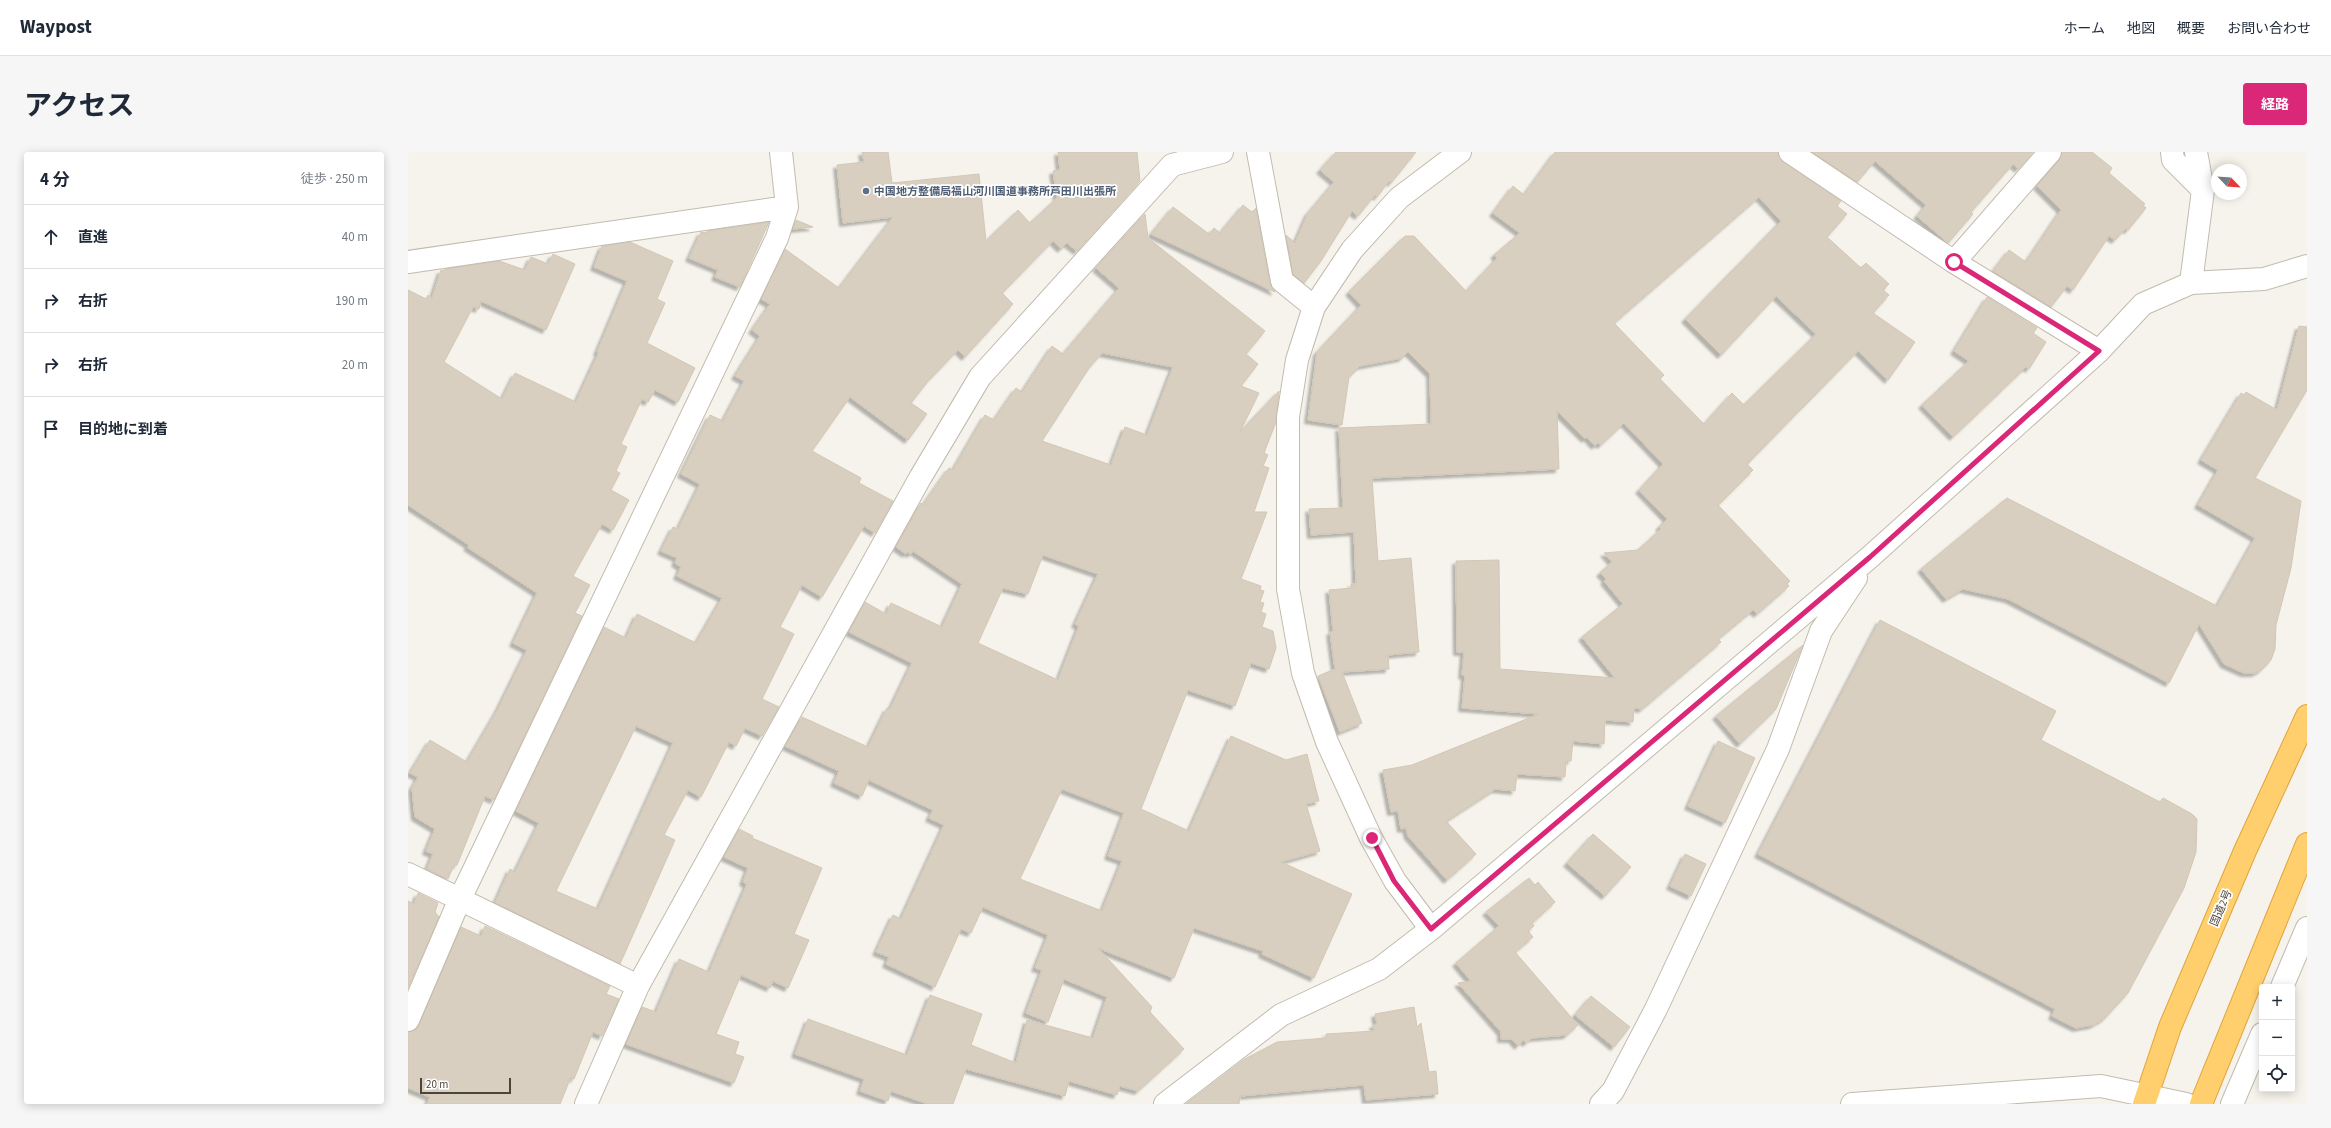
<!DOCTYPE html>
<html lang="ja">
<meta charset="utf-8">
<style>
:root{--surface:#fff;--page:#f6f6f7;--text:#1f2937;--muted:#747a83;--line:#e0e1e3;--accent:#db2777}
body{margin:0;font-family:"Source Sans 3","Noto Sans JP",sans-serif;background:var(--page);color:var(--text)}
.controls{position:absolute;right:12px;bottom:12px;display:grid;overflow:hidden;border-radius:4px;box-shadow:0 2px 10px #0003}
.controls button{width:36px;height:36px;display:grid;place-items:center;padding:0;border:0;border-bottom:1px solid var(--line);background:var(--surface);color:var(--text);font:20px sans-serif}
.compass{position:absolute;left:1803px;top:12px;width:36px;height:36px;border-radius:50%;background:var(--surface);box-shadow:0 2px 10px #0003;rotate:115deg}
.scale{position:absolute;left:12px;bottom:10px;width:91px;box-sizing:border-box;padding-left:4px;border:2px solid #4b4439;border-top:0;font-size:11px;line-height:14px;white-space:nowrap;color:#4b4439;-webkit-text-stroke:3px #fff;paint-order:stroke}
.stop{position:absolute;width:12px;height:12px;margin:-9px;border:3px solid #db2777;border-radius:50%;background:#fff}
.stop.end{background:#db2777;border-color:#fff;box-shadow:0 1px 4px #0008}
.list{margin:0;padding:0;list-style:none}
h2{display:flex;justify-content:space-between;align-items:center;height:52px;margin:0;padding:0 16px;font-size:17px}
h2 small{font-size:13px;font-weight:400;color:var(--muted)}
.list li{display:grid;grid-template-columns:26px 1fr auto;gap:12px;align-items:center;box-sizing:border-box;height:64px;padding:0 16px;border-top:1px solid var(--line)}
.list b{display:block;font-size:15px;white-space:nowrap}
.list em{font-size:13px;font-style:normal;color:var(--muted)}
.icon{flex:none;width:22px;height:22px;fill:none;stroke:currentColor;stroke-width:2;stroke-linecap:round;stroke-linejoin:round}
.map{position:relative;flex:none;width:1899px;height:952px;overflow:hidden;border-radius:4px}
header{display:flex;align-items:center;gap:24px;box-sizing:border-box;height:56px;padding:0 20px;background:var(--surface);border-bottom:1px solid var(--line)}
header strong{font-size:19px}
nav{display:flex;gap:22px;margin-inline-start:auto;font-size:14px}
.intro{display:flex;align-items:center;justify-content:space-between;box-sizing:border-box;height:96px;padding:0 24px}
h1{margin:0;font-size:28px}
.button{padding:10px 18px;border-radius:4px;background:var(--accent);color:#fff;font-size:14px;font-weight:700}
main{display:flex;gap:24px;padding:0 24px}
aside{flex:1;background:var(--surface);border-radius:4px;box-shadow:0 2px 10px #0003}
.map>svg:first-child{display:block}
</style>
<header>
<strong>Waypost</strong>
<nav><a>ホーム</a><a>地図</a><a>概要</a><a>お問い合わせ</a></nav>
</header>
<div class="intro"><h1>アクセス</h1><a class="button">経路</a></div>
<main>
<aside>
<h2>4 分<small>徒歩 · 250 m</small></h2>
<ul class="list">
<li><svg class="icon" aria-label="ahead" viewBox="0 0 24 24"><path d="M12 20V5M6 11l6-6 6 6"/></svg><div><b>直進</b></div><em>40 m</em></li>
<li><svg class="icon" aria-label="right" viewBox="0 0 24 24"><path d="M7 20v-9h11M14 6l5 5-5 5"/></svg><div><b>右折</b></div><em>190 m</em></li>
<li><svg class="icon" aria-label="right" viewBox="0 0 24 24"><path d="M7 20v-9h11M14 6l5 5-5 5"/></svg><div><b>右折</b></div><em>20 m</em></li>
<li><svg class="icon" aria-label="arrive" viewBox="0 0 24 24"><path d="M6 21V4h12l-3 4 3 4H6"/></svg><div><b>目的地に到着</b></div></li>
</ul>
</aside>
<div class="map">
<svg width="1899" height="952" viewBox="0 0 1899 952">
<defs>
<filter id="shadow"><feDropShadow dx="-3.5" dy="3.5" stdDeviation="1" flood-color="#0004"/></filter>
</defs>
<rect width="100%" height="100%" fill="#f6f3ec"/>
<path fill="#d8cfc1" stroke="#d3c7b4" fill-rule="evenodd" filter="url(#shadow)" d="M454 0H480L484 31 571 22 578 89 610 58 622 71 649 46 645 19 652 18 650 0H729L732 29 669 99 659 91 653 97 645 89 594 141 605 152 557 205 550 198 521 228 503 251 519 262 500 288 442 245 404 299 453 326 451 331 485 349 467 381 456 374 414 445 394 433 372 475 386 482 354 547 371 555 354 584 337 576 328 594 321 590 293 645 280 638 256 683 267 688 212 812 87 751 102 717 107 720 131 671 108 659 196 475 218 486 229 462 288 491 314 446 269 424 273 415 267 411 269 406 253 399 265 375 270 377 292 332 273 322 302 263 315 269 336 229 327 224 352 184 344 178 362 152 353 147 377 97 431 136 485 65 435 71 429 13 456 10ZM228 574 265 591 190 757 148 739Z
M928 0H1008L983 31 981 29 969 45 967 43 950 64 944 59 913 109 896 131 885 122 878 83 887 91 900 61 926 30 912 18Z
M1147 0H1370L1375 10 1433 49 1429 54 1439 62 1419 85 1453 116 1458 111 1481 132 1475 138 1481 143 1465 161 1507 190 1480 228 1450 199 1339 312 1345 318 1310 353 1382 429 1379 432 1381 434 1349 462 1345 458 1310 487 1313 490 1234 557 1226 556 1225 570 1197 568 1196 592 1165 589 1163 609H1158L1157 625 1109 622 1107 639 1087 637 1038 669 1068 702 1039 728 1000 684 998 676 993 677 990 659 983 660 975 618 1004 613 1131 562 1054 556 1057 524 1054 523 1056 500H1049L1048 409 1091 408 1092 517 1207 526 1174 485 1215 452 1196 429 1198 427 1192 421 1204 410 1196 401 1230 398 1253 377 1251 375 1259 367 1231 338 1255 312 1216 271 1193 293 1190 291 1187 294 1179 285 1177 287 1149 259 1151 317 964 326 970 409 1003 406 1011 500 980 503 981 517 934 520 954 571 932 580 910 524 927 517 922 480 925 479 921 438 944 436 943 432H948L946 380 903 383 901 357 935 356 931 276 1023 272 1022 222 1000 200 994 206 952 214 941 225 934 273 900 268 909 200 953 153 941 140 997 84H1006L1058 139 1089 106 1086 103 1112 81 1085 61 1105 34 1116 43ZM1351 45 1373 69 1277 167 1313 203 1368 144 1408 182 1336 253 1324 241 1296 272 1252 227 1256 223 1206 171Z
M1404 0H1625L1610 17 1605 12 1563 60 1565 62 1540 91 1509 64 1518 53 1467 9 1449 30Z
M1654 0H1684L1704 16 1701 21 1737 52 1735 53 1738 56 1720 78 1717 77 1707 88 1701 84 1665 138 1659 134 1643 155 1585 119 1601 98 1618 110 1653 58 1629 34 1651 8Z
M835 53 844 60 848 56 862 131 867 140 743 82 765 55 801 82 806 76 812 81Z
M737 62 740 86 857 179 838 202 850 212 833 234 851 241 832 280 871 239 868 270 856 301 860 303 855 314 861 316 846 360H859L833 427 853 434 852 438 856 439 852 450 856 451 853 460 858 462 854 475 865 479 868 496 861 517 843 511 827 554 780 538 733 657 781 679 823 584 878 608 899 602 911 649 898 652 912 699 873 710 944 742 906 826 854 802 855 799 786 776 766 826 690 796 744 855 742 860 776 897 730 939 712 934 709 943 661 929 657 944 558 917 545 952H520L483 939 480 949 452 939 456 927 387 902 400 867 499 903 522 843 574 862 563 893 608 911 619 868 685 886 699 845 656 827 640 870 618 861 634 818 627 816 640 783 575 755 563 781 553 777 527 835 478 812 481 805 468 800 485 763 493 767 536 673 521 666 525 658 461 628 454 644 426 631 431 619 377 594 394 565 460 595 479 556 482 557 504 511 441 480 457 450 478 462 483 451 534 475 554 432 505 399 503 402 499 400 498 402 488 395 510 356 513 351 515 353 541 316 545 318 577 263 586 268 608 236 614 240 644 194 655 202 711 136 688 116ZM694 201 765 215 739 283 717 275 703 313 634 289 681 216ZM635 403 690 422 667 472 671 474 650 528 570 491 595 436 620 442ZM654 637 716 661 700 704 714 709 694 759 612 727Z
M388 68 405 75 385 77Z
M361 70 332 135 307 125 310 118 281 106 293 80 299 81V79Z
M222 90 265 109 249 147 257 151 239 191 287 216 270 250 247 238 240 250 234 247 213 292 219 295 208 319 212 321 203 338 221 348 205 378 194 372 165 424 182 433 167 461 174 464 86 648 77 644 49 713H46L40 727 19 717 25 702 18 699 27 677 7 665 4 636 10 625 2 621 22 588 59 610 90 557 119 498 105 491 129 441 59 395 61 393 0 353V138L18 147 20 143 24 146 33 118 36 119 37 117 91 109 117 118 123 105 140 112 145 102 167 112 138 178 73 149 71 157 65 155 36 210 94 247 107 221 168 250 191 200H189L219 129 186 115 194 94Z
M1579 145 1629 176 1625 181 1638 190 1621 217 1618 215 1545 285 1514 253 1561 209 1546 199Z
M1891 174 1899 175V238L1847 326 1893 349 1883 416 1868 473 1867 497 1863 508 1853 518 1847 521H1836L1816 512 1791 472 1761 531 1600 447 1555 437 1538 447 1513 417 1599 346 1809 454 1847 386 1790 353 1810 318 1793 308 1833 241 1836 243 1838 240 1869 258Z
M1472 468 1648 559 1633 588 1752 650 1755 646 1784 662 1789 667 1788 700 1776 736 1720 841 1697 866 1685 873 1668 876 1644 864 1647 857 1350 702Z
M1395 493 1368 557 1332 592 1308 564Z
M1310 589 1347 606 1317 671 1280 654Z
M331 677 345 684 344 686 414 716 386 782 401 788 380 836 365 829 362 836 333 823 308 882 331 890 327 902 336 905 326 931 218 892 234 855 248 860 271 807 301 820 339 732 335 730 340 716 316 705Z
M1185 682 1223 715 1197 744 1159 711Z
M1277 702 1298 712 1283 744 1262 734Z
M1121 726 1127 733 1130 730 1147 750 1124 771 1126 774 1120 779 1125 785 1107 800 1170 873 1159 883 1124 886 1118 891 1115 888 1110 894 1104 887H1093V880L1050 831 1063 829 1048 811 1091 774 1078 760Z
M10 741 30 751 27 760 31 765 0 836V749L6 752Z
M77 774 202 834 198 842 211 847 194 884 185 880 166 927 163 925 152 952H19L22 945 0 936V880L7 878 11 873 53 775 73 784Z
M1183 844 1222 875 1206 895 1167 863Z
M1006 855 1009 875 1013 871 1021 920 1028 919 1030 942 958 948 956 933 832 944 831 952H778L837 907 869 890 918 886V882L966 879 965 873 969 872 967 862Z"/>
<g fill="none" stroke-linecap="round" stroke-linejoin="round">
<g stroke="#c2bbae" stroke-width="24">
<path id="minor" d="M850 0 874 129 906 155
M1382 0 1546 110 1691 199
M1764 0 1765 8 1795 38
M0 110 379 55
M1546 110 1642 0
M1783 131 1795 38 1788 0
M0 722 230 834
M1023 777 987 729 963 686 919 590 895 521 880 437V265L889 208 906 155 944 98 991 46 1052 0
M1874 835 1899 776
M0 868 51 749 369 86 379 55 373 0
M178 952 230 834 512 326 572 225 764 13 814 0
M757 952 873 863 971 817 1023 777 1462 405 1691 199 1735 152 1783 131 1856 127 1899 114
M1193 952 1205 939 1248 857 1370 597 1413 479 1448 426
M1444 952 1693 934 1778 952
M1824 952 1854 882"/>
</g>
<g stroke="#e0a43c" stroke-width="24">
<path id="highway" d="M1736 952 1762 875 1837 699 1899 564
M1793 952 1899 692"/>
</g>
<use href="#minor" stroke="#fff" stroke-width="22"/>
<use href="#highway" stroke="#ffcf6e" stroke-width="22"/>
</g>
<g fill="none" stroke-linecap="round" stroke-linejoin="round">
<path stroke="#db2777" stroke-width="5" d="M964 686 986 729 1023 777 1462 405 1691 199 1546 110"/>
</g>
<circle fill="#5c6f8a" stroke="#fff" stroke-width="1.5" cx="458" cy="39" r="4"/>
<g text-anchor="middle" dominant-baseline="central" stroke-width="3.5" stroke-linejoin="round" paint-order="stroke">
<g font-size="11" font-weight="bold" fill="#4e5e75" stroke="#fff" text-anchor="start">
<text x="466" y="39">中国地方整備局福山河川国道事務所芦田川出張所</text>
</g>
<g font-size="11" fill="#4b4439" stroke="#fff">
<text transform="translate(1813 756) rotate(-67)">国道2号</text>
</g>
</g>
</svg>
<div class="controls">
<button>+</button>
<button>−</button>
<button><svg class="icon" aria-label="locate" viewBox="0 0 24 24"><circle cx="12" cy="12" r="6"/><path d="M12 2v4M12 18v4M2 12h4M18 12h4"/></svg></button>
</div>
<svg class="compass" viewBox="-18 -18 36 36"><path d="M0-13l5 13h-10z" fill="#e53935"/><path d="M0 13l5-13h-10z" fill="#747a83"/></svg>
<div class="scale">20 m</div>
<div class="stop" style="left:1546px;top:110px"></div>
<div class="stop end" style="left:964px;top:686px"></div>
</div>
</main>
